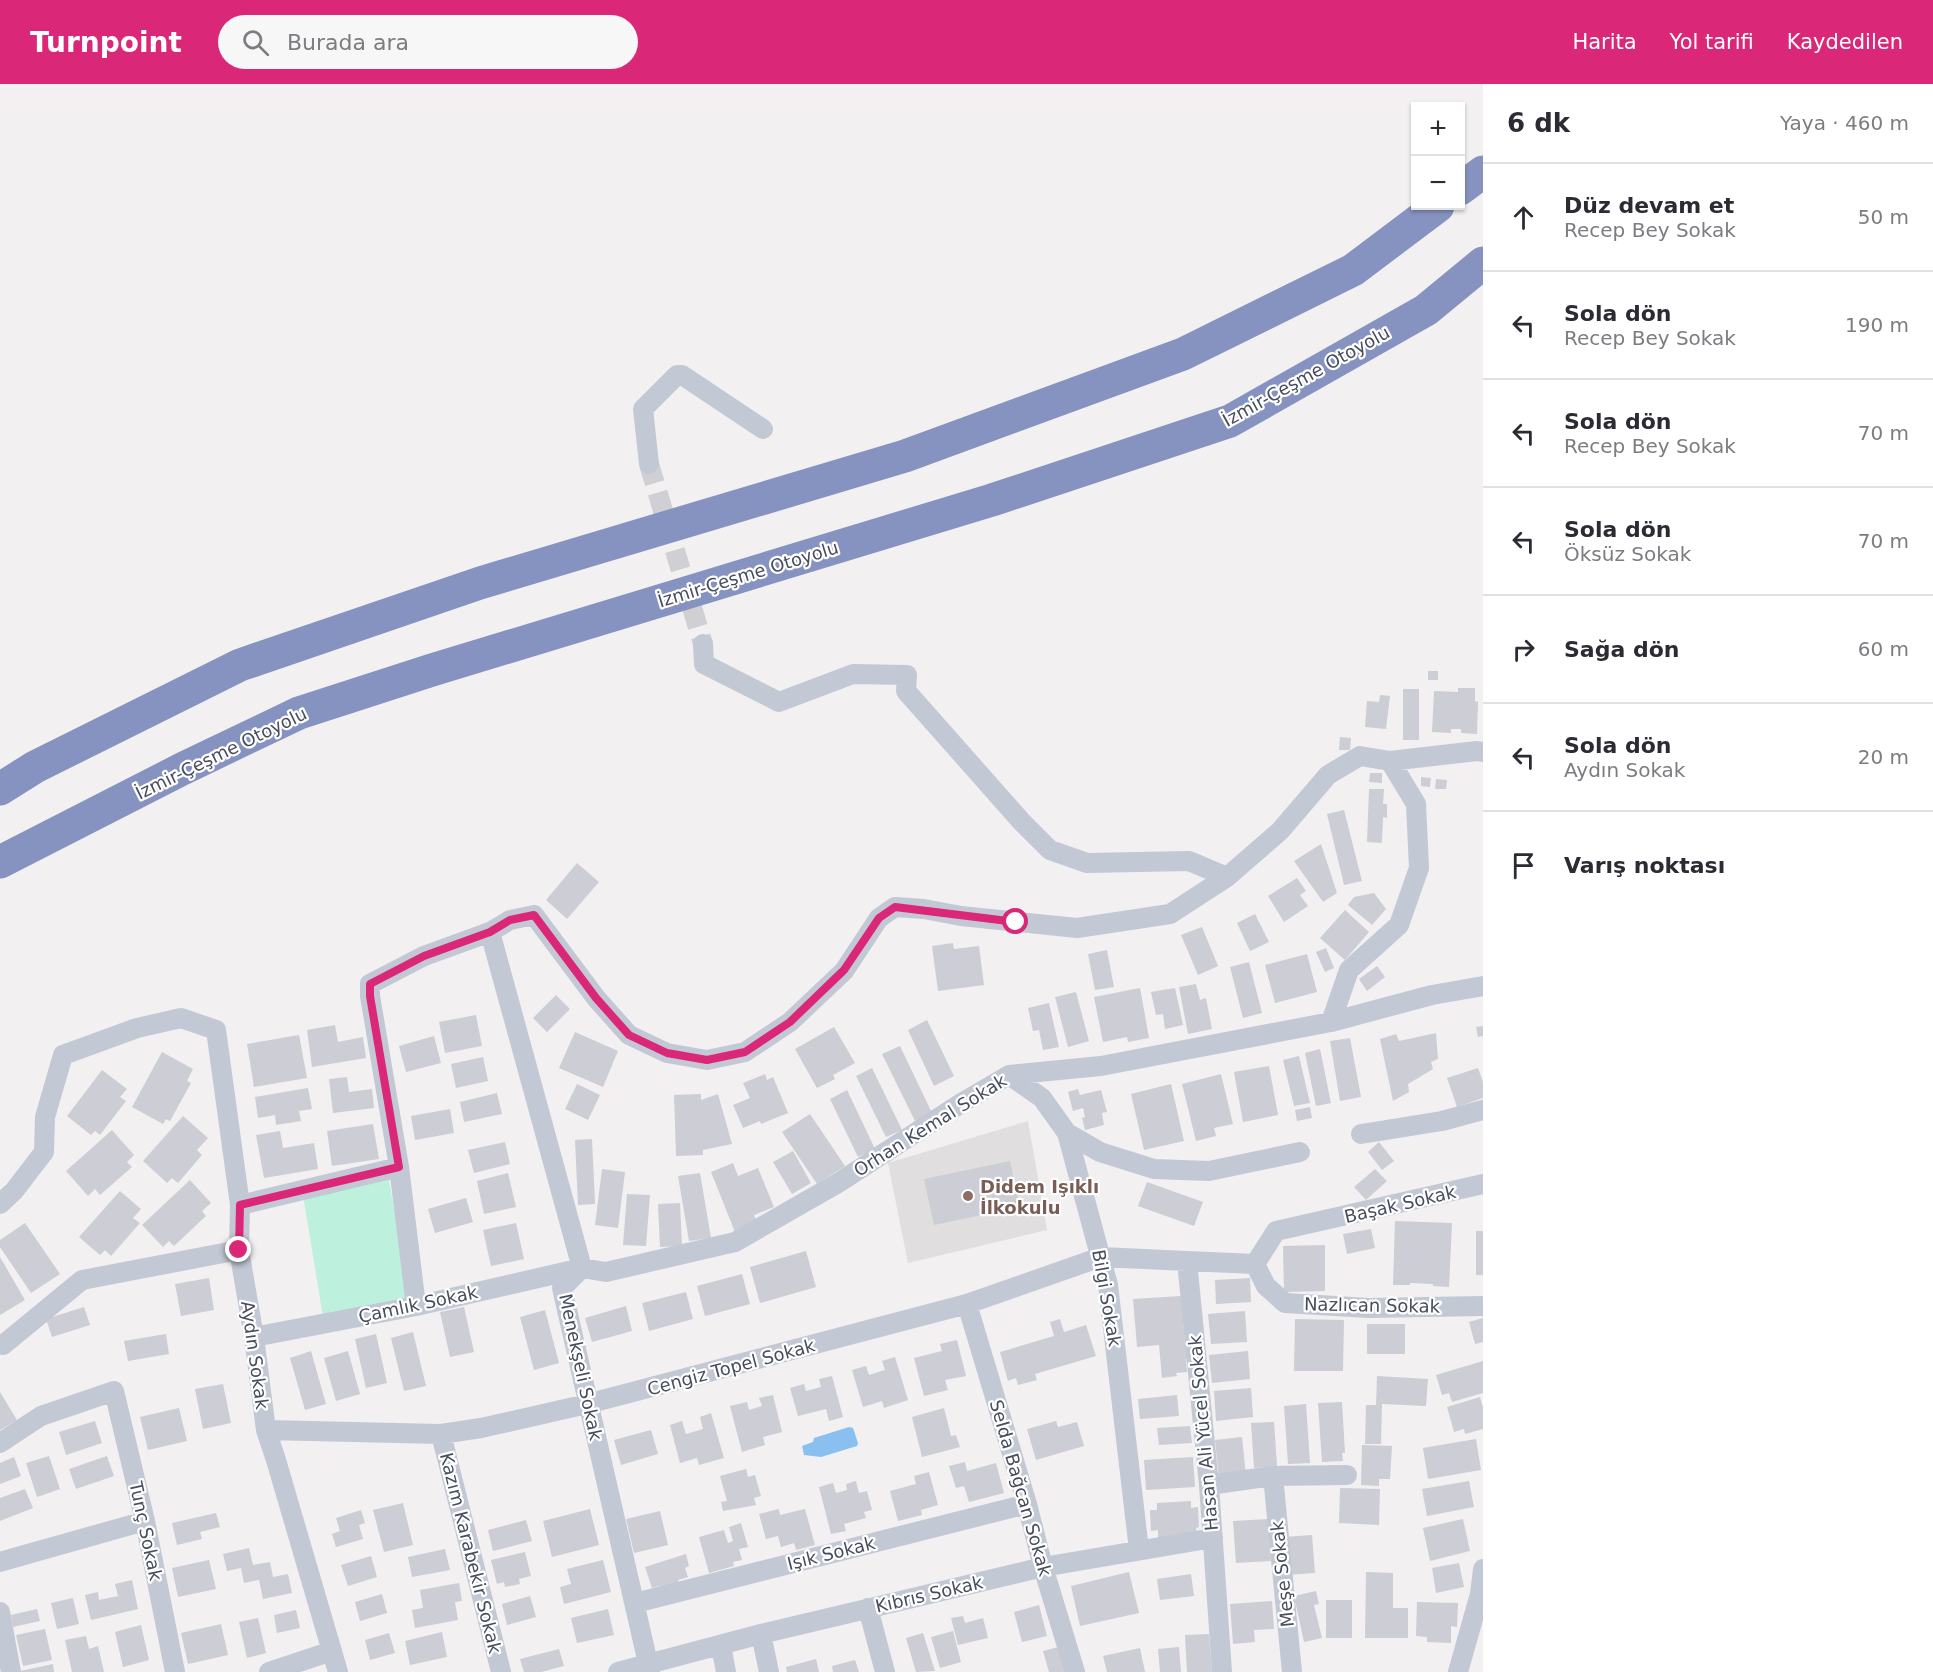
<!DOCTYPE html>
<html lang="tr">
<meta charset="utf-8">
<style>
:root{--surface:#fff;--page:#f7f7f7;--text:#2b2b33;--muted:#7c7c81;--line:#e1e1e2;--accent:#db2777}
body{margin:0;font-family:"DejaVu Sans",sans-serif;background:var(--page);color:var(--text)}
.controls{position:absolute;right:18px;top:18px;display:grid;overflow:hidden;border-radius:0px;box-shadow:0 2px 4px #0004}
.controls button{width:54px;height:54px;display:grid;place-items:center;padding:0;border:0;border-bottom:2px solid var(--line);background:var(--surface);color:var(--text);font:30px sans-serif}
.stop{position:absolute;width:18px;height:18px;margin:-14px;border:4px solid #db2777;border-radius:50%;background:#fff}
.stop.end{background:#db2777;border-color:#fff;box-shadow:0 2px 6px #0008}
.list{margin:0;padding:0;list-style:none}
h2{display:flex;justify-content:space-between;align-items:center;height:78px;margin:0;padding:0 24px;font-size:26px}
h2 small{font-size:20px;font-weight:400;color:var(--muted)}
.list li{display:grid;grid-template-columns:39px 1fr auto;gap:18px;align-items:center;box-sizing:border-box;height:108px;padding:0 24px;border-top:2px solid var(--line)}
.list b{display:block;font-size:22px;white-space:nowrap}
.list p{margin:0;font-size:20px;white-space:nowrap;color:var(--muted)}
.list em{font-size:20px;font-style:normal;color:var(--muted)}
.icon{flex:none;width:33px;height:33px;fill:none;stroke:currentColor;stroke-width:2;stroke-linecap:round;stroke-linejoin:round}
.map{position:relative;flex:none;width:1483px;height:1588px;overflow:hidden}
header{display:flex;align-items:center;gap:36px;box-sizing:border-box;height:84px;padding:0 30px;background:var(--accent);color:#fff}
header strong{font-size:28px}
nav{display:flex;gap:33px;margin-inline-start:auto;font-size:21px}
.search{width:420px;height:54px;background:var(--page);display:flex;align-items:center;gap:15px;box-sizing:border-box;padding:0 21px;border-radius:33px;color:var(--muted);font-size:22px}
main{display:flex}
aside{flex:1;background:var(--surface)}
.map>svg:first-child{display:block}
</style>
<header>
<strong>Turnpoint</strong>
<div class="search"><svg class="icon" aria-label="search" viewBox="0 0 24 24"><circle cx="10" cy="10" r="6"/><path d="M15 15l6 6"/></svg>Burada ara</div>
<nav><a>Harita</a><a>Yol tarifi</a><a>Kaydedilen</a></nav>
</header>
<main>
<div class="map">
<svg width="1483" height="1588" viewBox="0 0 1483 1588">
<rect width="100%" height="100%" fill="#f2f0f0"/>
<path fill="#e0dedf" d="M1028 1037 1047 1146 908 1179 888 1079Z"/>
<path fill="#bdf1de" d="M388 1091 410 1214 323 1233 303 1111Z"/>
<path fill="#89c0ef" d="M849 1343 853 1344 858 1359 857 1362 821 1373 804 1371 802 1362 813 1358 814 1354Z"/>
<path fill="#cccdd5" d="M1428 587H1438V596H1428Z
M1458 604H1475V617L1478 618 1477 650 1461 649V645H1451V649L1432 648 1434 607 1458 608Z
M1403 605H1419V656H1403Z
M1380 611 1390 612 1386 645 1365 643 1367 617 1379 618Z
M1340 653 1351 654 1350 666H1339Z
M1370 689H1382V699L1369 698Z
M1421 693 1431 694 1430 703 1421 702Z
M1436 695 1447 696 1446 705H1435Z
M1369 705H1384L1383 720H1387V734L1383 733 1382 759 1367 758Z
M1344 726 1362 797 1344 801 1327 730Z
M1321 760 1337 809 1323 818 1294 777Z
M577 779 599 798 567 835 546 816Z
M1297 794 1306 807 1300 811 1308 822 1284 838 1268 812Z
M1374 809 1386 825 1372 841 1348 821 1354 813Z
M1345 826 1369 848 1345 876 1320 854Z
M1255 830 1269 858 1250 867 1237 839Z
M1202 843 1218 882 1198 891 1181 851Z
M953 859 954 865 979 862 984 901 938 907 932 862Z
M1326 864 1334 884 1325 888 1316 868Z
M1107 866 1114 903 1095 906 1088 870Z
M1307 870 1317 908 1275 919 1265 881Z
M1249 878 1262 929 1243 934 1230 883Z
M1377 882 1385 893 1367 907 1359 895Z
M1196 900 1200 916 1206 914 1212 945 1188 950 1179 903Z
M1140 904 1149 954 1128 958 1127 953 1103 958 1094 913Z
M1175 904 1183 941 1165 945 1163 930 1156 931 1151 908Z
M1076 908 1089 957 1068 963 1055 913Z
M556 911 570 925 547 948 533 934Z
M1049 919 1059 963 1043 966 1039 946 1033 947 1028 924Z
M476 931 482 962 445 969 439 938Z
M927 936 954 992 934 1002 908 946Z
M335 941 338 958 363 953 366 974 312 983 307 946Z
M1483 942V952L1478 953 1476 943Z
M834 943 855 979 833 991 835 995 817 1004 795 965Z
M575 948 618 967 603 1003 559 984Z
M1436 949 1438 975 1431 978 1433 985 1408 1000 1409 1008 1393 1017 1380 955 1396 950 1399 957Z
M299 951 307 994 254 1003 247 960Z
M434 952 441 979 406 988 399 962Z
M1350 954 1361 1013 1340 1017 1330 957Z
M900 962 932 1029 915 1037 882 970Z
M1320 965 1331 1019 1316 1022 1305 969Z
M162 968 193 985 187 997 191 999 170 1037 166 1035 163 1040 132 1023Z
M1299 972 1310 1019 1294 1022 1283 976Z
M483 973 488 997 456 1004 451 980Z
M1269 982 1278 1031 1243 1038 1234 988Z
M872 984 902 1046 886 1053 856 992Z
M1478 984 1483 998V1014L1457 1023 1447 994Z
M102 986 127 1005 120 1013 126 1017 100 1051 95 1047 91 1051 67 1032Z
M765 990 767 996 773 993 788 1029 761 1040 760 1037 743 1044 733 1021 750 1014 743 999Z
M1221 990 1233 1040 1214 1044 1216 1052 1196 1057 1182 1000Z
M347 993 349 1008 372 1005 374 1024 333 1029 329 995Z
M577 1000 600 1011 588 1036 565 1025Z
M1171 1000 1184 1057 1144 1066 1131 1010Z
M308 1004 312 1025 299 1027 301 1037 276 1041 275 1031 258 1034 255 1013Z
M1078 1005 1080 1011 1101 1006 1107 1028 1102 1029 1104 1041 1085 1046 1082 1034 1085 1033 1083 1024 1073 1027 1068 1008Z
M847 1006 875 1065 858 1073 830 1015Z
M497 1009 502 1030 464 1038 460 1018Z
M701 1010V1016L718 1010 732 1060 703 1066V1071L676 1072 674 1011Z
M1310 1023 1312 1034 1297 1037 1295 1026Z
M450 1025 454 1049 415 1056 411 1032Z
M810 1030 845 1082 817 1100 782 1048Z
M183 1032 208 1054 197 1066 202 1071 178 1099 172 1094 167 1099 143 1077Z
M373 1040 379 1075 332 1082 327 1047Z
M112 1046 134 1071 127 1078 132 1083 100 1111 95 1105 88 1112 66 1087Z
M280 1047 283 1064 314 1059 318 1085 264 1094 256 1051Z
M592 1055 595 1120 578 1121 575 1056Z
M505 1058 510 1080 474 1089 468 1066Z
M1379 1058 1394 1077 1382 1086 1368 1068Z
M793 1067 811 1099 792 1110 773 1078Z
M1010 1077 1020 1123 934 1141 924 1095Z
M733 1079 738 1092 758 1084 774 1123 754 1131 757 1139 735 1148 711 1088Z
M602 1085 625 1088 618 1144 595 1141Z
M1375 1085 1387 1097 1366 1116 1354 1103Z
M508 1089 516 1123 484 1130 477 1097Z
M700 1089 711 1154 689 1157 678 1092Z
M190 1096 211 1119 202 1127 206 1132 174 1162 169 1157 163 1163 142 1141Z
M1147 1098 1203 1118 1194 1142 1138 1122Z
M120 1107 141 1125 133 1134 140 1139 111 1172 105 1166 100 1171 79 1153Z
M627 1110 650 1111 646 1162 623 1161Z
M466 1114 473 1138 435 1149 428 1125Z
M680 1119 682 1162 660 1163 658 1120Z
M1395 1137 1452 1139 1449 1203 1433 1202V1200L1410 1199V1201H1393Z
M25 1139 60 1190 31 1209 0 1163V1156Z
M516 1139 524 1175 491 1182 483 1146Z
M1371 1145 1375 1164 1347 1170 1343 1150Z
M1476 1147H1483V1191H1476Z
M1325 1161V1207L1284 1208 1283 1162Z
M806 1167 816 1203 760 1219 750 1183Z
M0 1173 25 1216 0 1231Z
M742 1190 750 1220 705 1232 697 1202Z
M209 1194 214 1226 181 1232 175 1200Z
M1250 1194 1251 1218 1216 1220 1215 1196Z
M686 1208 693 1235 649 1247 642 1219Z
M1181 1212 1185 1259 1188 1258 1190 1275H1186L1187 1288 1176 1289 1177 1292 1162 1294 1159 1261 1137 1263 1133 1215Z
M626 1222 632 1247 592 1258 585 1234Z
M84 1223 90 1241 52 1253 46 1235Z
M464 1223 474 1268 450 1273 440 1228Z
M545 1226 559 1279 534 1286 520 1233Z
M1245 1227 1247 1258 1211 1260 1208 1230Z
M1483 1234V1258L1475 1260 1469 1238Z
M1060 1235 1064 1248 1086 1241 1096 1272 1035 1290 1037 1296 1018 1301 1016 1294 1008 1297 1000 1268 1054 1252 1050 1238Z
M1295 1235 1344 1236 1343 1287H1294Z
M1367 1240H1405V1270H1367Z
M413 1248 426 1302 404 1307 391 1254Z
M166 1250 169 1270 128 1277 124 1257Z
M376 1250 387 1299 366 1304 355 1255Z
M957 1256 966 1292 945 1296 948 1306 924 1312 914 1274 942 1267 940 1260Z
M311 1267 326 1320 305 1326 290 1274Z
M348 1267 360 1310 336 1317 324 1274Z
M1248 1267 1250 1295 1212 1299 1209 1271Z
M895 1273 908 1316 884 1324 882 1317 863 1323 852 1286 866 1282 869 1291 885 1286 882 1277Z
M1483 1277V1309L1452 1318 1449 1309 1442 1311 1436 1291Z
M832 1292 843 1333 829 1337 826 1325 798 1332 790 1304 804 1300 806 1307 821 1303 819 1295Z
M1377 1292 1428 1295 1426 1322 1382 1320 1381 1360H1365L1366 1321H1376Z
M223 1300 231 1339 203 1345 195 1305Z
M1251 1304 1253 1333 1216 1337 1214 1307Z
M0 1308 17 1336 0 1346Z
M773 1311 782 1348 763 1353 765 1361 742 1368 730 1322 747 1318 749 1326 762 1322 759 1314Z
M1177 1311 1179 1332 1140 1335 1138 1315Z
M1480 1313 1483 1324V1345L1465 1350 1464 1345 1454 1348 1447 1323Z
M1342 1318 1345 1369H1342L1343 1377 1322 1378 1318 1319Z
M1306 1320 1310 1379 1288 1380 1284 1322Z
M179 1324 187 1357 148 1366 140 1333Z
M944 1324 951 1352 956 1351 960 1363 922 1373 912 1333Z
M711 1329 724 1374 699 1381 697 1374 680 1379 670 1341 682 1337 686 1350 703 1345 700 1333Z
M95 1337 102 1359 66 1371 59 1348Z
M1056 1337 1058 1343 1077 1338 1084 1362 1036 1376 1027 1345Z
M1274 1338 1277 1382 1254 1384 1251 1339Z
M1190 1342 1192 1359 1159 1361 1157 1344Z
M651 1346 658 1370 621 1381 614 1356Z
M1242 1353 1246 1392 1219 1395 1215 1356Z
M1476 1355 1481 1386 1428 1395 1423 1364Z
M1362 1361 1392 1362 1390 1395H1379V1402L1361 1401Z
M49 1372 60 1405 37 1413 26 1379Z
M107 1372 114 1392 76 1405 69 1385Z
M14 1373 21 1392 0 1400V1379Z
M1193 1373 1195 1403 1146 1406 1144 1376Z
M965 1378 967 1387 996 1379 1004 1409 969 1418 964 1402 956 1404 949 1382Z
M746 1385 748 1393 755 1391 761 1412 754 1414 756 1421 723 1427 721 1418 727 1417 720 1392Z
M929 1388 938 1421 921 1426 922 1431 898 1437 890 1407 916 1400 914 1392Z
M856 1397 859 1409 867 1407 872 1426 864 1428 866 1434 844 1440 846 1447 831 1450 819 1403 833 1399 836 1409 847 1406 846 1400Z
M1469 1397 1474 1423 1427 1432 1422 1405Z
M1340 1404 1380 1405 1379 1441 1339 1439Z
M25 1405 33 1424 0 1437V1414Z
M1191 1417V1424L1198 1423 1199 1443 1196 1444 1197 1452 1158 1454V1446L1151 1447 1150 1426H1157V1419Z
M403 1419 413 1461 384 1468 373 1426Z
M590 1425 599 1461 552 1473 543 1437Z
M779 1425 780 1431 805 1425 815 1461 796 1466 794 1459 781 1463 778 1452 766 1455 759 1430Z
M361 1426 365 1439 359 1441 363 1455 336 1463 332 1450 340 1447 336 1434Z
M660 1427 668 1461 634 1469 626 1435Z
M216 1429 220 1443 200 1448 202 1455 177 1461 172 1439Z
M1268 1435 1271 1477 1236 1479 1233 1437Z
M1463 1435 1470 1467 1430 1477 1423 1444Z
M526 1436 532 1457 493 1467 488 1446Z
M741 1439 748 1463 739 1465 742 1476 733 1478 734 1482 709 1489 699 1453 724 1446 728 1459 733 1457 729 1443Z
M1312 1451 1315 1489 1287 1491 1284 1453Z
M249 1464 253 1481 270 1478 273 1493 288 1490 292 1509 263 1515 259 1496 244 1499 241 1484 227 1487 223 1470Z
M445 1465 450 1486 412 1493 408 1473Z
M525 1468 531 1492 519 1495 520 1500 505 1503 504 1498 497 1500 491 1476Z
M686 1470 689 1482 685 1484 688 1493 678 1496 680 1501 661 1507 659 1502 652 1504 645 1483Z
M371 1472 377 1493 348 1502 341 1481Z
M209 1476 216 1505 178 1513 172 1484Z
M603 1476 611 1508 564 1520 560 1503 571 1500 567 1485Z
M1459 1479 1464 1503 1436 1509 1432 1484Z
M1129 1488 1139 1529 1080 1542 1071 1502Z
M1366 1488 1393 1489V1524H1408V1554H1365Z
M1191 1490 1194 1512 1160 1516 1157 1495Z
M132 1496 138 1525 91 1536 85 1511 98 1508 99 1516 118 1512 115 1500Z
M459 1499 462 1517 455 1518 458 1536 415 1544 412 1526 423 1524 420 1506Z
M1316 1507 1319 1520 1314 1521 1322 1554 1304 1558 1294 1512Z
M382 1510 387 1529 360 1537 355 1518Z
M530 1512 536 1533 507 1541 502 1520Z
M73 1514 79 1540 57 1545 51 1519Z
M1326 1516H1352V1554H1326Z
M1272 1517 1274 1545 1254 1546 1255 1558 1233 1560 1230 1520Z
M1417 1518 1458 1519 1457 1543 1451 1542V1559L1427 1558V1553L1416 1552Z
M1039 1521 1047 1552 1022 1558 1014 1528Z
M37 1525 40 1537 13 1543 11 1531Z
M608 1525 614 1551 577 1559 571 1534Z
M296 1526 300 1544 277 1549 274 1531Z
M963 1532 965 1539 983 1534 988 1554 958 1561 951 1534Z
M258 1534 266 1569 247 1574 239 1538Z
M221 1540 228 1571 188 1580 181 1549Z
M141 1541 149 1576 123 1583 115 1548Z
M45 1545 52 1576 23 1582 16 1551Z
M953 1547 961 1578 940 1584 931 1553Z
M442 1548 447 1573 410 1581 405 1557Z
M389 1549 395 1569 370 1576 365 1556Z
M923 1549 935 1587 916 1588 906 1554Z
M1209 1550 1212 1588H1187L1185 1551Z
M86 1552 89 1565 98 1562 104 1588H72L65 1556Z
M1062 1562 1069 1588H1049L1043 1567Z
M1179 1563 1181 1588H1160L1158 1565Z
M1140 1564 1145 1588H1107L1103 1572Z
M559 1565 564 1582 541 1588H524L520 1575Z
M816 1575 819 1588H787L786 1583Z
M855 1576 859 1588H833L832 1582Z
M53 1580 54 1588H21L20 1587Z"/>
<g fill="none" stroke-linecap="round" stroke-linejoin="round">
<path stroke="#d0cfd3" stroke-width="20" stroke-dasharray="20 10" stroke-linecap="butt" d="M649 380 703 560"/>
<path stroke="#c3c8d5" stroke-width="20" d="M649 380 643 325 677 291H682L763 345
M703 560 704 580 779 618 853 590 907 591 906 607 1021 737 1050 766 1087 779 1189 777 1227 793
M490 848 582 1184 562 1204 650 1588
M1331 938 1432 911 1483 902
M1009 991 1042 1014 1067 1049 1108 1201 1139 1466
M1067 1049 1100 1068 1154 1085 1209 1087 1300 1068
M1361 1050 1442 1037 1483 1026
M1483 1100 1276 1147 1255 1180 1266 1202 1285 1219 1369 1224 1483 1222
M0 1120 14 1107 44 1068 45 1033 63 971 137 944 181 934 216 946 240 1121 239 1166 254 1253 266 1346 276 1376 338 1588
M240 1121 399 1083
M967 1220 1027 1420 1043 1483 1075 1588
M416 1222 399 1083 370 912V900L424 872 490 848 510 836 534 831 596 914 629 951 667 969 707 976 745 968 790 938 844 887 879 834 895 823 924 825 961 832 1077 844 1170 830 1227 793 1280 747 1328 691 1360 672 1390 677 1477 667 1483 668
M254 1253 416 1222 582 1184 606 1188 735 1158 838 1099 963 1018 1009 991 1101 982 1331 938 1349 886 1399 841 1419 784 1416 720 1390 677
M3 1261 82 1196 239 1166
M266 1346 441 1350 481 1344 587 1320 967 1220 1101 1173 1187 1177
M441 1350 501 1588
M0 1359 41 1332 114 1307 145 1437 175 1588
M1273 1392 1292 1588
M1209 1401 1273 1392 1347 1391
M0 1478 145 1437
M635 1519 1027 1420
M868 1524 885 1588
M0 1528 11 1588
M761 1550 769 1588
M721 1561 726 1588
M269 1588 332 1567
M618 1588 761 1550 1043 1483 1213 1454
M1222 1588 1209 1401 1187 1177 1255 1180
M1458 1588 1480 1510 1483 1485"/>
<path stroke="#8693c0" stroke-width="33" d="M1460 105 1483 88
M0 705 35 683 240 581 480 499 905 372 1183 270 1353 186 1438 122
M0 778 182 685 299 629 432 586 992 416 1230 337 1426 226 1483 179"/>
</g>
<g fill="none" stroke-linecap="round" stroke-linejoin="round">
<path stroke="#db2777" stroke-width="8" d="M239 1166 240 1121 399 1083 370 912V900L424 872 490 848 510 836 534 831 596 914 629 951 667 969 707 976 745 968 790 938 844 886 879 834 895 823 1016 838"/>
</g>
<circle fill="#8d6e63" stroke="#fff" stroke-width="2" cx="968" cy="1112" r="6"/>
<g text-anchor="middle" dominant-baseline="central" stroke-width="4.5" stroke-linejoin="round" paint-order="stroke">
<g font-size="18" fill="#474d5e" stroke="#fff">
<text transform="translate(1306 292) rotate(-29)">İzmir-Çeşme Otoyolu</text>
<text transform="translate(748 490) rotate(-17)">İzmir-Çeşme Otoyolu</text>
<text transform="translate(221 669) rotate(-26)">İzmir-Çeşme Otoyolu</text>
<text transform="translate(930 1041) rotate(-32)">Orhan Kemal Sokak</text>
<text transform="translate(1400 1120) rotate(-13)">Başak Sokak</text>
<text transform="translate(1107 1214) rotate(80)">Bilgi Sokak</text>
<text transform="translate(418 1220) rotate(-12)">Çamlık Sokak</text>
<text transform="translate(1372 1221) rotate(1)">Nazlıcan Sokak</text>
<text transform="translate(255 1271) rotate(82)">Aydın Sokak</text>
<text transform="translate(581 1283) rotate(78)">Menekşeli Sokak</text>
<text transform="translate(731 1283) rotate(-15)">Cengiz Topel Sokak</text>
<text transform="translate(1203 1349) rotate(-95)">Hasan Ali Yücel Sokak</text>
<text transform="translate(1021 1404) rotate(74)">Selda Bağcan Sokak</text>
<text transform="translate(146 1447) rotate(78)">Tunç Sokak</text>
<text transform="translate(471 1469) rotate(76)">Kazım Karabekir Sokak</text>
<text transform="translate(831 1469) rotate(-14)">Işık Sokak</text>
<text transform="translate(1282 1490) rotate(-96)">Meşe Sokak</text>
<text transform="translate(929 1510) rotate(-13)">Kıbrıs Sokak</text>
</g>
<g font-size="18" font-weight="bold" fill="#785e54" stroke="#fff" text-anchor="start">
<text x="980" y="1102">Didem Işıklı<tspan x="980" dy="21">İlkokulu</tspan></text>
</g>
</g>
</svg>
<div class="controls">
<button>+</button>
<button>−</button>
</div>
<div class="stop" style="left:1016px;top:838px"></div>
<div class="stop end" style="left:239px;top:1166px"></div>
</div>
<aside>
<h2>6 dk<small>Yaya · 460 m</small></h2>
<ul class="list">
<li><svg class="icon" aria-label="ahead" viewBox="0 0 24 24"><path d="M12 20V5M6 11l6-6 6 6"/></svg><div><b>Düz devam et</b><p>Recep Bey Sokak</p></div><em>50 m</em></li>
<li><svg class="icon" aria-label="left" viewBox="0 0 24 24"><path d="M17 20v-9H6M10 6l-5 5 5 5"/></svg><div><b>Sola dön</b><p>Recep Bey Sokak</p></div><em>190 m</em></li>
<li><svg class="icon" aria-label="left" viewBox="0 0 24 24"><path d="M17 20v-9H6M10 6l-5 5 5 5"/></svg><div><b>Sola dön</b><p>Recep Bey Sokak</p></div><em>70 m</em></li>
<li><svg class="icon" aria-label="left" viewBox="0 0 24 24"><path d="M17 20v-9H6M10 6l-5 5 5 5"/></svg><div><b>Sola dön</b><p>Öksüz Sokak</p></div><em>70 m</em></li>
<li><svg class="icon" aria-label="right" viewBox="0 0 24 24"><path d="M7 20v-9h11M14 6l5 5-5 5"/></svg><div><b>Sağa dön</b></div><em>60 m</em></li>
<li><svg class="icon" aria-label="left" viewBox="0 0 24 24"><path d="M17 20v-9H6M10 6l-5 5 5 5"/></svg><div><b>Sola dön</b><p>Aydın Sokak</p></div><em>20 m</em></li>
<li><svg class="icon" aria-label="arrive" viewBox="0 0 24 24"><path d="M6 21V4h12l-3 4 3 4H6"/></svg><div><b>Varış noktası</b></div></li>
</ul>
</aside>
</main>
